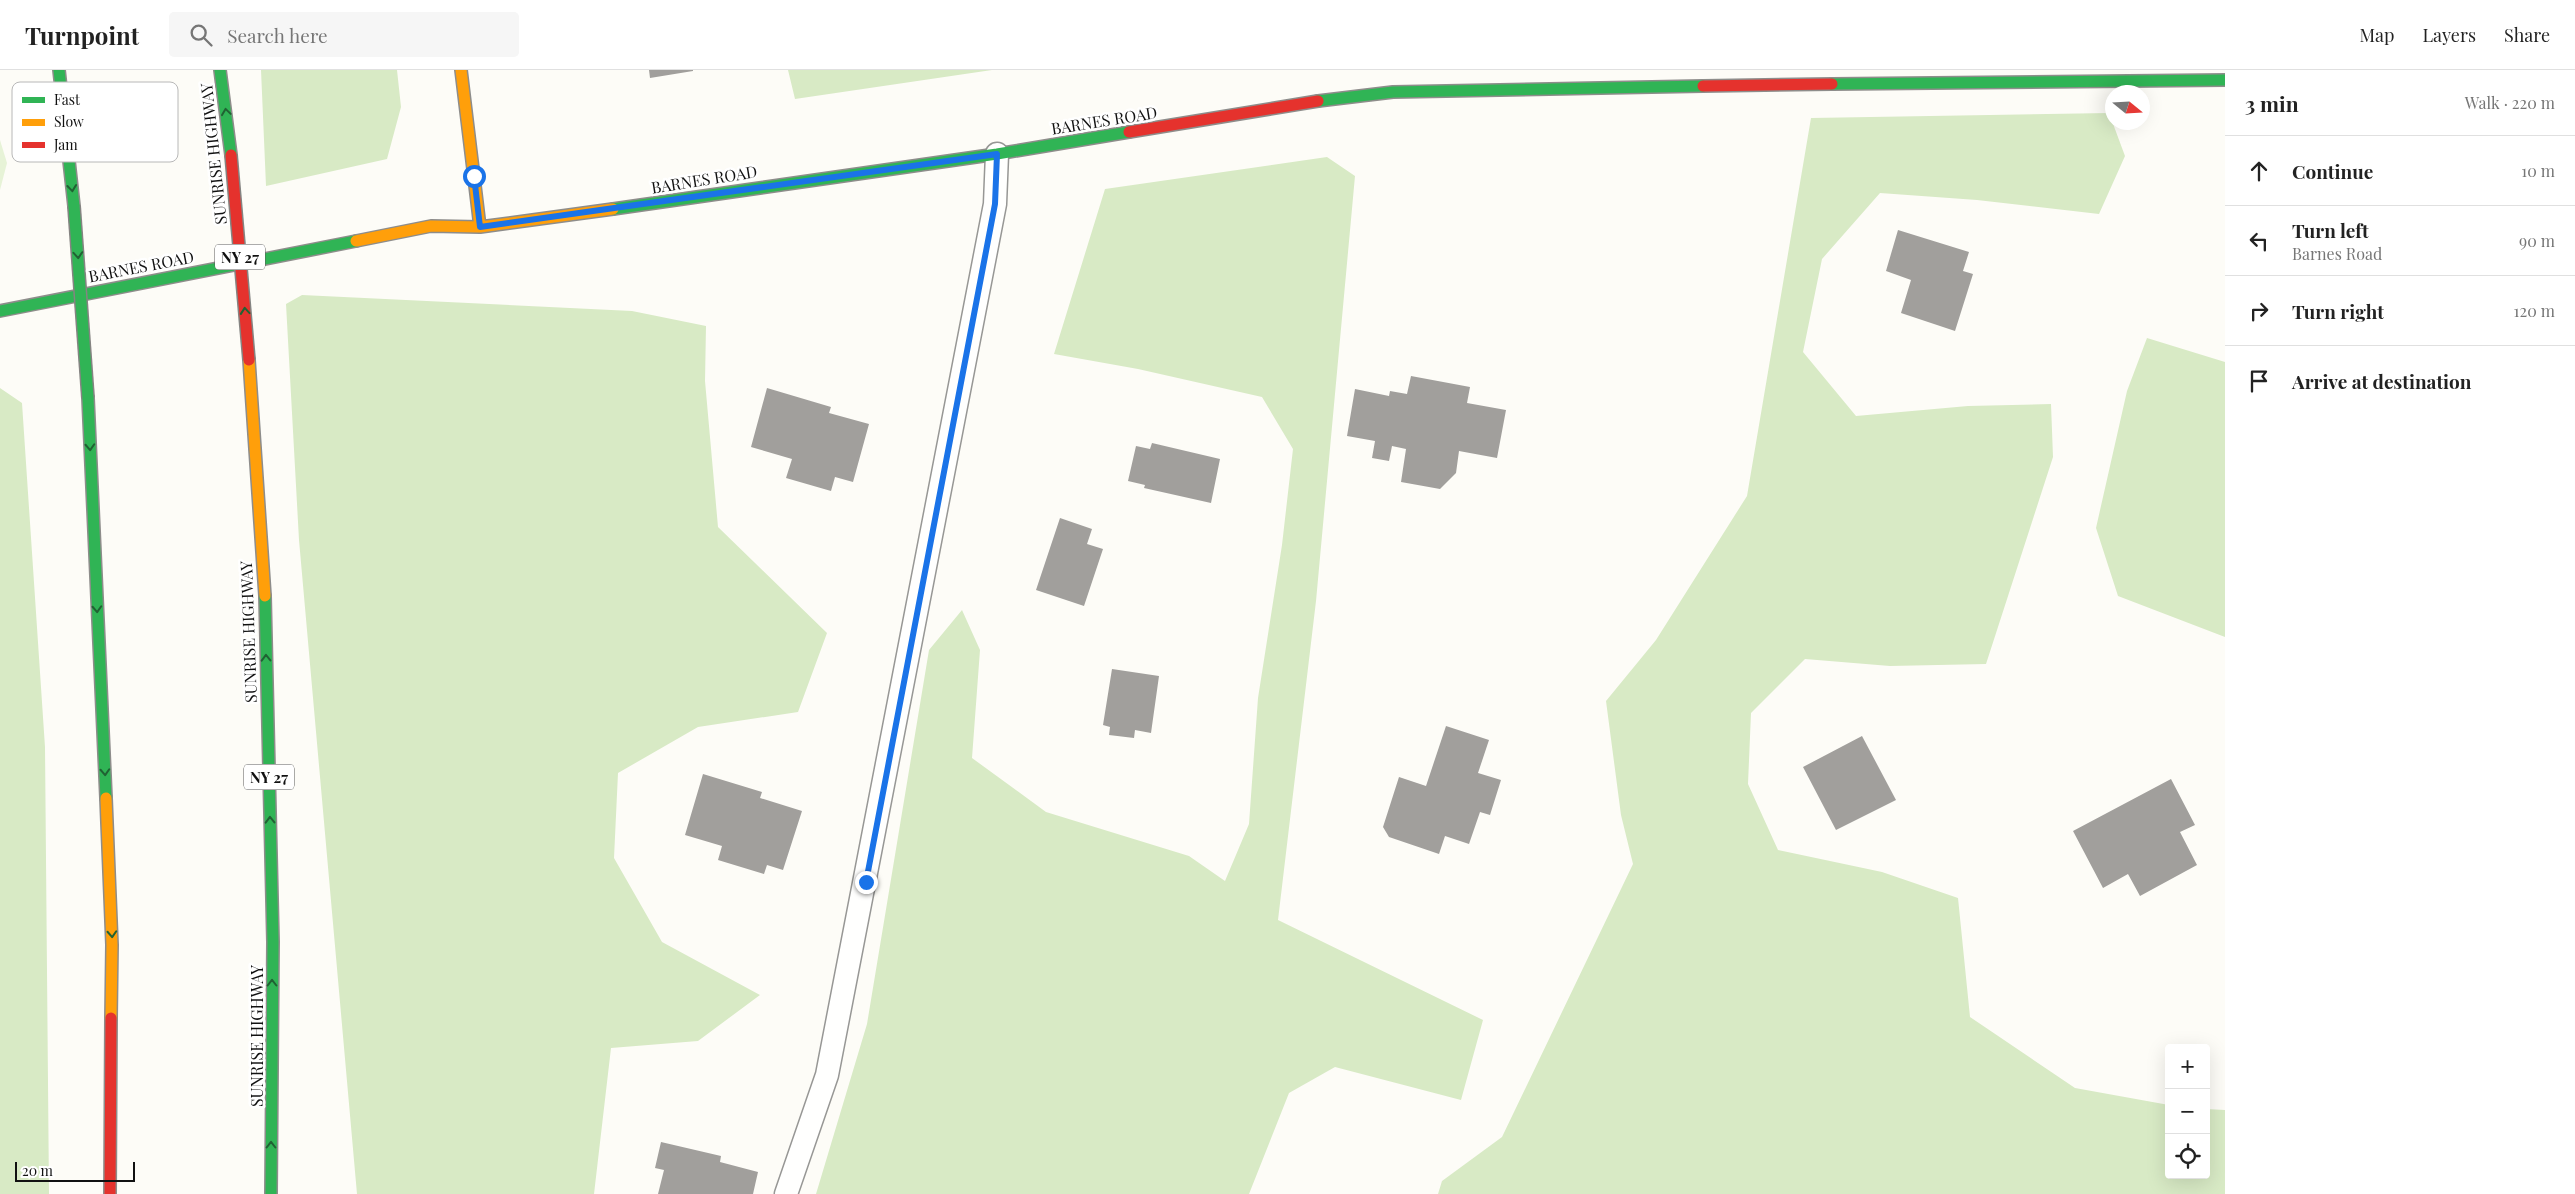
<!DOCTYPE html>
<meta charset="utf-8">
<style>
:root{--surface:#fff;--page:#f6f6f6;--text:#222;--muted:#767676;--line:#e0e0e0}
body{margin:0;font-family:"Playfair Display",serif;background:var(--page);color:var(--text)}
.controls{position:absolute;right:15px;bottom:15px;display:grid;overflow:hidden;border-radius:5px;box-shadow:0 5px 20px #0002}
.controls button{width:45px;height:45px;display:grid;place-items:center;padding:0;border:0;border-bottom:1px solid var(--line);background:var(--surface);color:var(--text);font:25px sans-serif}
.compass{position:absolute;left:2105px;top:15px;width:45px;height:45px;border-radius:50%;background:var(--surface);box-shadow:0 5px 20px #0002;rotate:108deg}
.scale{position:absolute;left:15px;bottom:12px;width:120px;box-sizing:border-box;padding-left:5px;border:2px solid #111;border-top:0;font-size:14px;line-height:18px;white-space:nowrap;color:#111;-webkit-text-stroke:4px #fff;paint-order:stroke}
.stop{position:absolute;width:15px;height:15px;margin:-11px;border:4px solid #1a73e8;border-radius:50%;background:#fff}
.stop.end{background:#1a73e8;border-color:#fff;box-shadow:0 1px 5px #0008}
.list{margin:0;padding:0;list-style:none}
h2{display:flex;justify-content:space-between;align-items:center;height:65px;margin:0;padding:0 20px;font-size:21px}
h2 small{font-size:16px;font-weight:400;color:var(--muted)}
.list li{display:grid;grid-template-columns:32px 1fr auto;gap:15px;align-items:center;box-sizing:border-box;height:70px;padding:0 20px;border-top:1px solid var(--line)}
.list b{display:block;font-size:19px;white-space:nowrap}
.list p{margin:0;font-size:16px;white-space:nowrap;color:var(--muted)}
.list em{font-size:16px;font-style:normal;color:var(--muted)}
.icon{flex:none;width:28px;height:28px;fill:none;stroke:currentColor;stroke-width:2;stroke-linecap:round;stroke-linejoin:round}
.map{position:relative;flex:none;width:2225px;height:1124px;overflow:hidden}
header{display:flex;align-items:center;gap:30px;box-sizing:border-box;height:70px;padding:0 25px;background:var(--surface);border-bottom:1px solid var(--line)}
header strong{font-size:24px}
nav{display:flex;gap:28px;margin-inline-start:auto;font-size:18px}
.search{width:350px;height:45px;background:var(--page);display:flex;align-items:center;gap:12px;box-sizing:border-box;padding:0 18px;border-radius:5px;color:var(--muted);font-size:19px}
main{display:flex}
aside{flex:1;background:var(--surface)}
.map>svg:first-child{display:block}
</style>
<header>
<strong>Turnpoint</strong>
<div class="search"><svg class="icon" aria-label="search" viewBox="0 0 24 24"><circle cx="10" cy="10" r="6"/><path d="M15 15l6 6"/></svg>Search here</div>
<nav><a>Map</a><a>Layers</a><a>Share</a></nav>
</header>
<main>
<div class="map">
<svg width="2225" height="1124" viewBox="0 0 2225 1124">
<rect width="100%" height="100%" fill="#fdfcf7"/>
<path fill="#e7f3d7" d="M0 70 7 93 0 120Z"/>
<path fill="#d8eac5" d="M261 0H397L401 37 387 89 266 116Z
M788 0H992L795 29Z
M2109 43 2125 86 2099 144 1977 130 1880 123 1822 189 1803 282 1856 346 1968 336 2051 334 2053 387 1986 594 1890 596 1805 589 1751 643 1748 714 1778 780 1882 802 1958 828 1970 947 2075 1018 2169 1035V1105H2206V1039L2225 1040V1124H1438L1442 1111 1502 1067 1633 794 1621 745 1606 631 1656 570 1747 426 1811 48Z
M1327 87 1355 106 1316 531 1278 850 1483 950 1461 1030 1335 997 1289 1023 1249 1124H816L867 954 929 580 962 540 980 580 972 688 1046 742 1189 786 1225 811 1249 754 1258 628 1282 475 1293 379 1262 327 1138 299 1054 284 1105 119Z
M302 225 632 241 706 256 705 311 718 457 827 563 798 642 698 657 618 703 614 788 662 872 760 925 698 971 611 978 594 1124H357L299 470 286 234Z
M2147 268 2225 292V567L2118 526 2096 458 2127 321Z
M0 318 22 333 45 677 49 1124H0Z"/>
<path fill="#a19f9c" d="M649 0H693V1L650 8Z
M1898 160 1969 182 1963 201 1973 204 1955 261 1901 243 1911 210 1886 201Z
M1411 306 1470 317 1467 333 1506 340 1497 388 1459 381 1456 403 1440 419 1401 412 1406 379 1392 376 1389 391 1372 388 1375 371 1347 366 1355 319 1389 326 1390 321 1407 324Z
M767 318 831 337 829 343 869 354 853 412 835 407 831 421 786 408 792 389 751 377Z
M1152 373 1220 389 1211 433 1144 418 1145 415 1128 411 1136 376 1150 379Z
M1060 448 1092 459 1087 474 1103 479 1084 536 1036 520Z
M1112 599 1159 606 1151 663 1135 660 1134 668 1109 665 1110 657 1103 655Z
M1446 656 1489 670 1478 703 1501 710 1490 745 1480 742 1469 774 1445 766 1439 784 1389 767 1383 757 1399 707 1426 716Z
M1862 666 1896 730 1836 760 1803 697Z
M703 704 762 722 760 728 802 741 783 800 767 795 764 804 718 790 722 776 685 765Z
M2171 709 2195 755 2180 762 2197 795 2140 826 2128 804 2103 818 2073 761Z
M661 1072 721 1086 720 1092 758 1102 753 1124H658L664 1100 655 1098Z"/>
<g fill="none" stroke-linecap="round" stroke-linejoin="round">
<g stroke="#979795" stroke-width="25">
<path id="lane" d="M786 1124 827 1005 995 134 997 84"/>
</g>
<g stroke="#8e8d8b" stroke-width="14">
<path id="fast" d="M59 0 74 136
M220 0 231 85
M1832 14 2225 10
M1318 31 1393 22 1703 16
M613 139 997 84 1129 62
M0 241 356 171
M88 328 106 728
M265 526 273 872 271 1124"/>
</g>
<g stroke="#8e8d8b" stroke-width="14">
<path id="slow" d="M461 0 480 157
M356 171 431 156 480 157 613 139
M249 290 265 526
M106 728 112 875 111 948"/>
</g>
<g stroke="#8e8d8b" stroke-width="14">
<path id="jam" d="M1703 16 1832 14
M1129 62 1318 31
M110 1124 111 948"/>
</g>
<use href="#lane" stroke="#fffffe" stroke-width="22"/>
<use href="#fast" stroke="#30b455" stroke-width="11"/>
<use href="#slow" stroke="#ff9f0a" stroke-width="11"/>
<use href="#jam" stroke="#e5322d" stroke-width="11"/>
<g stroke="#858482" stroke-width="14" stroke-linecap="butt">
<path id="fast-bridge" d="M74 136 88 328"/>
</g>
<g stroke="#858482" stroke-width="14" stroke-linecap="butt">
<path id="jam-bridge" d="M231 85 249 290"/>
</g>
<use href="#fast-bridge" stroke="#30b455" stroke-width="11"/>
<use href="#jam-bridge" stroke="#e5322d" stroke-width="11"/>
</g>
<defs><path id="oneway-chevron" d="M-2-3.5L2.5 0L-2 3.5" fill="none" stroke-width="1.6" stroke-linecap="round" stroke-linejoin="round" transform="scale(1.25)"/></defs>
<g stroke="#206233">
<use href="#oneway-chevron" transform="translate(226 42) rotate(-98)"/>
<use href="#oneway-chevron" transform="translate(72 118) rotate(84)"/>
<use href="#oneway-chevron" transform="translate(78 185) rotate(86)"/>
<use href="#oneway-chevron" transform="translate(245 241) rotate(-95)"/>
<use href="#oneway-chevron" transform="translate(90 377) rotate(87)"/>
<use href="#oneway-chevron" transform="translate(97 539) rotate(87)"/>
<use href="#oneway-chevron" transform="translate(266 588) rotate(-91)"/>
<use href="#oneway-chevron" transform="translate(105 702) rotate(87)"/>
<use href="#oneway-chevron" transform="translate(270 750) rotate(-91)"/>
<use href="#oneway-chevron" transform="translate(112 864) rotate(87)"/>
<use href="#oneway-chevron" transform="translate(272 913) rotate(-90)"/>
<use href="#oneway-chevron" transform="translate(271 1075) rotate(-90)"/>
</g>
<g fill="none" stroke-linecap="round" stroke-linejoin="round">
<path stroke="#1a73e8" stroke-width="6" d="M474 106 480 157 997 84 995 134 866 812"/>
</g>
<g text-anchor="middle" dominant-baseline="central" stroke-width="5" stroke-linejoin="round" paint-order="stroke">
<g fill="#fff" stroke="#585858" stroke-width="1">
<rect x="215" y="174.5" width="50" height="25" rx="4"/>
<rect x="244" y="694.5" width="50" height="25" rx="4"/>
</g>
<g font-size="15" font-weight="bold" fill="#111">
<text x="240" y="187">NY 27</text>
<text x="269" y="707">NY 27</text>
</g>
<g font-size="16" fill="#111" stroke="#fff">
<text transform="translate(1104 50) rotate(-9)">BARNES ROAD</text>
<text transform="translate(213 84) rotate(-96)">SUNRISE HIGHWAY</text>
<text transform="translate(704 109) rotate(-9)">BARNES ROAD</text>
<text transform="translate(141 196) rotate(-11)">BARNES ROAD</text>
<text transform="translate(248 562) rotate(-92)">SUNRISE HIGHWAY</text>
<text transform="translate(256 966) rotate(-90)">SUNRISE HIGHWAY</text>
</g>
</g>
<rect x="12" y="12" width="166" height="80" rx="8" fill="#fff" stroke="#b8b8b8" stroke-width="1"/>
<rect x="22" y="27" width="23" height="6" fill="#30b455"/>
<rect x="22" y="49" width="23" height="7" fill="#ff9f0a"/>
<rect x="22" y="72" width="23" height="6" fill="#e5322d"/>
<g font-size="14" fill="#111">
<text x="54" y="35">Fast</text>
<text x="54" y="57">Slow</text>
<text x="54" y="80">Jam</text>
</g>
</svg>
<div class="controls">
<button>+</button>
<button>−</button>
<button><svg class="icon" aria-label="locate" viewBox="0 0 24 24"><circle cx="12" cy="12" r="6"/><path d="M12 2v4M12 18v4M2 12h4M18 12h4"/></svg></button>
</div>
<svg class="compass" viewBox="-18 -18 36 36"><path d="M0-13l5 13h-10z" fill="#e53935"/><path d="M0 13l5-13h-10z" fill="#767676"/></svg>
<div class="scale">20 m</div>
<div class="stop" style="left:474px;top:106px"></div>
<div class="stop end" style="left:866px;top:812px"></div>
</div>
<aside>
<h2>3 min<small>Walk · 220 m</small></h2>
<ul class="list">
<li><svg class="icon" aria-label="ahead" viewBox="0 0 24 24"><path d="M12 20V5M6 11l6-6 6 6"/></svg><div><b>Continue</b></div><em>10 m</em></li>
<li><svg class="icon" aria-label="left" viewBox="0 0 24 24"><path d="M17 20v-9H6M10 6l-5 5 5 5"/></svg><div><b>Turn left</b><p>Barnes Road</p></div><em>90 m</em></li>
<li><svg class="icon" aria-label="right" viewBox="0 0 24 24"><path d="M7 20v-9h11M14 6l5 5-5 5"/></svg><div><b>Turn right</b></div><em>120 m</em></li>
<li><svg class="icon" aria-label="arrive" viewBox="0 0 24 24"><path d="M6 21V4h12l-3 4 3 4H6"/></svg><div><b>Arrive at destination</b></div></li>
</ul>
</aside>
</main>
